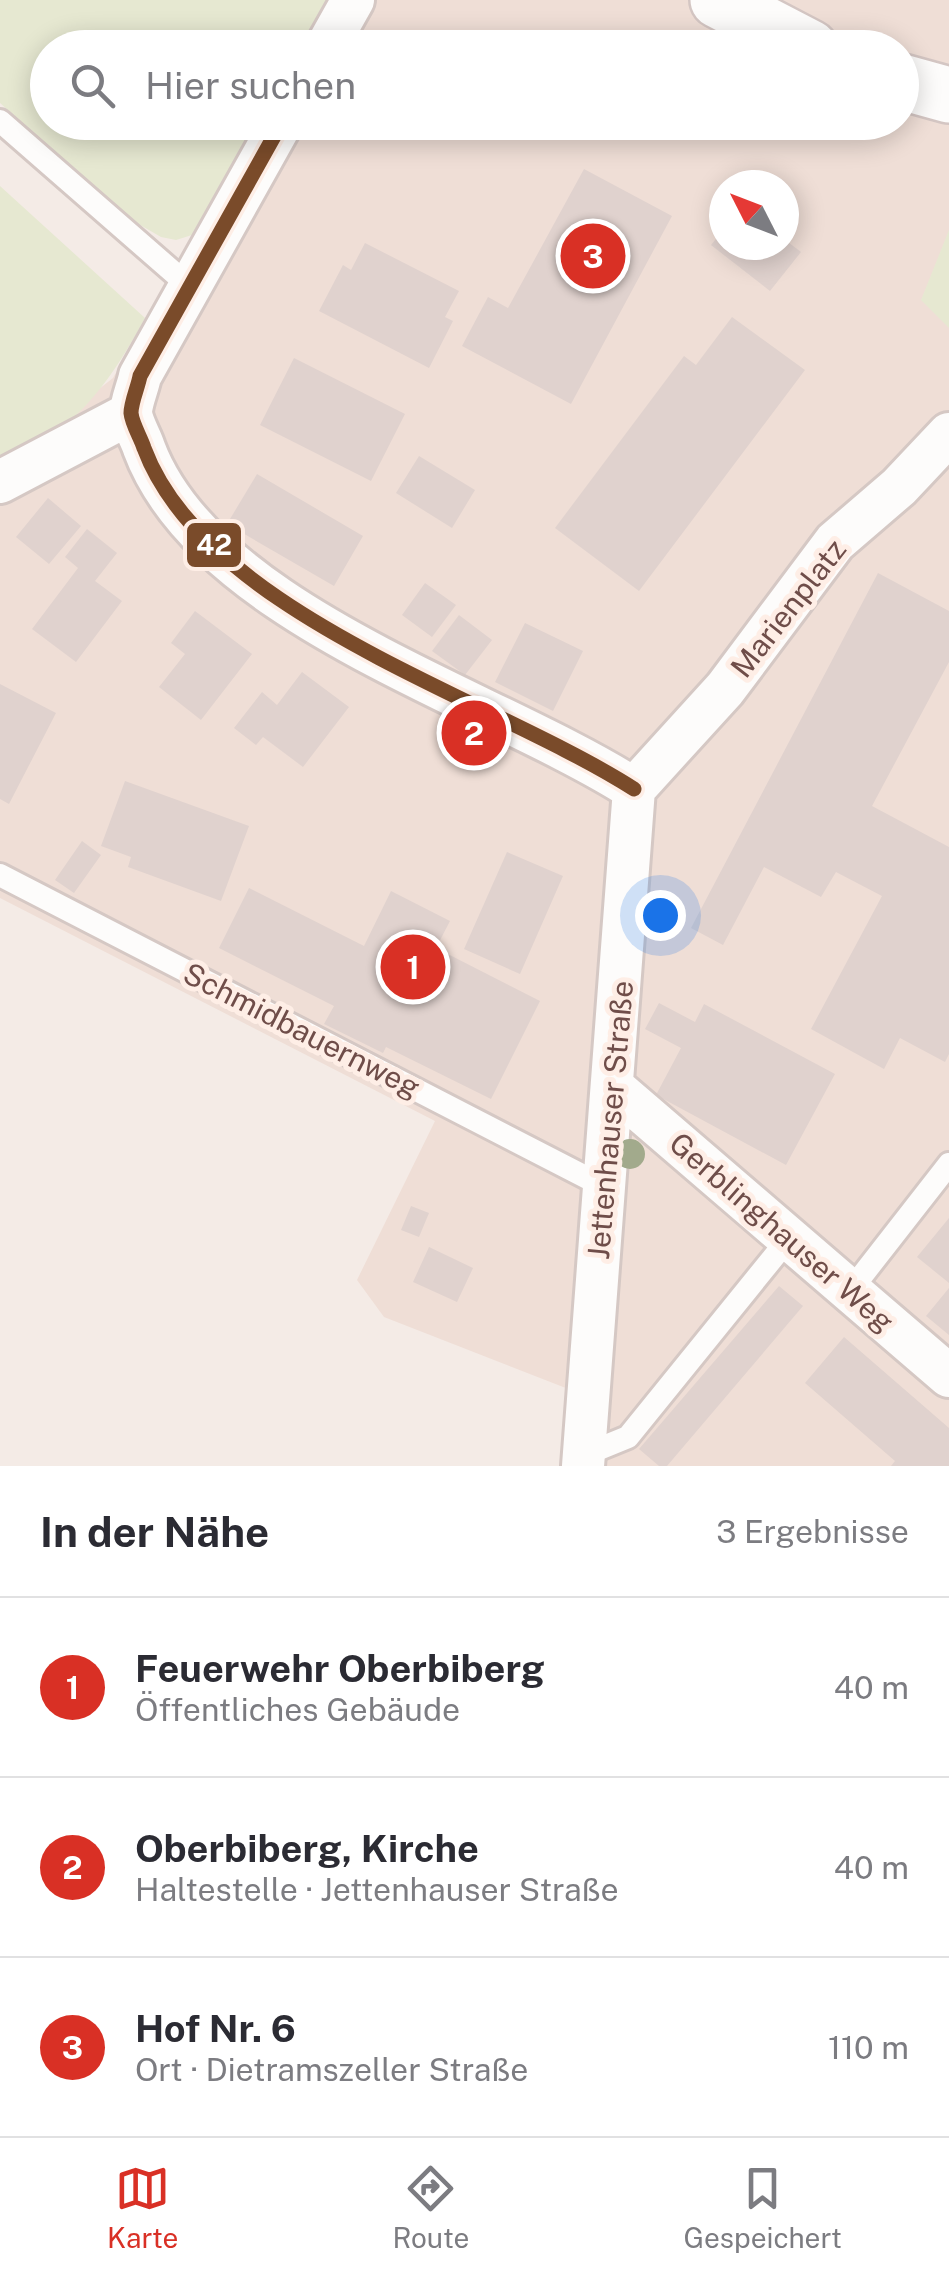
<!DOCTYPE html>
<html lang="de">
<meta charset="utf-8">
<style>
:root{--surface:#fff;--page:#f7f7f7;--text:#2b2b33;--muted:#7c7c81;--line:#e1e1e2;--accent:#d93025}
body{margin:0;font-family:"Public Sans",sans-serif;background:var(--page);color:var(--text)}
.compass{position:absolute;left:709px;top:170px;width:90px;height:90px;border-radius:50%;background:var(--surface);box-shadow:0 5px 25px #0003;rotate:312deg}
.you{position:absolute;left:660px;top:915px;width:35px;height:35px;margin:-25px;border:8px solid #fff;border-radius:50%;background:#1a73e8;box-shadow:0 0 0 15px #1a73e833}
.badge{display:grid;place-items:center;width:65px;height:65px;border-radius:50%;background:var(--accent);color:#fff;font-size:32px;font-weight:700}
.pin{position:absolute;translate:-50% -50%;border:5px solid #fff;box-shadow:0 2px 10px #0006}
.list{margin:0;padding:0;list-style:none}
h2{display:flex;justify-content:space-between;align-items:center;height:130px;margin:0;padding:0 40px;font-size:42px}
h2 small{font-size:32px;font-weight:400;color:var(--muted)}
.list li{display:grid;grid-template-columns:65px 1fr auto;gap:30px;align-items:center;box-sizing:border-box;height:180px;padding:0 40px;border-top:2px solid var(--line)}
.list b{display:block;font-size:38px;white-space:nowrap}
.list p{margin:0;font-size:32px;white-space:nowrap;color:var(--muted)}
.list em{font-size:32px;font-style:normal;color:var(--muted)}
.icon{flex:none;width:55px;height:55px;fill:none;stroke:currentColor;stroke-width:2;stroke-linecap:round;stroke-linejoin:round}
.map{position:relative;flex:none;width:949px;height:1466px;overflow:hidden}
.search{position:absolute;background:var(--surface);box-shadow:0 5px 25px #0003;left:30px;right:30px;top:30px;height:110px;display:flex;align-items:center;gap:25px;box-sizing:border-box;padding:0 35px;border-radius:55px;color:var(--muted);font-size:38px}
.sheet{height:670px;background:var(--surface)}
nav{display:flex;justify-content:space-around;align-items:center;box-sizing:border-box;height:140px;border-top:2px solid var(--line);background:var(--surface);font-size:28px;color:var(--muted)}
nav a{display:grid;justify-items:center;gap:5px}
nav .on{color:var(--accent)}
.map>svg:first-child{display:block}
</style>
<div class="map">
<svg width="949" height="1466" viewBox="0 0 949 1466">
<rect width="100%" height="100%" fill="#f4ebe6"/>
<path fill="#efded6" fill-rule="evenodd" d="M327 0H949V1466H569L576 1392 384 1317 357 1280 435 1121 0 898V467L113 378 257 123 902 122V48L300 47ZM724 185H784V245H724Z"/>
<path fill="#e6e8d1" d="M0 0H327L300 47 48 48V122L257 123 192 235 176 240 161 237 135 222 0 103Z
M0 186 145 318C106 390 74 430 0 467Z
M949 230V328L921 300Z"/>
<path fill="#e0d2ce" d="M584 169 672 216 571 404 462 346 488 297 508 308Z
M724 229V245H784V239L801 252 770 291 711 245Z
M365 243 459 291 445 317 453 321 429 368 319 311 343 265 351 270Z
M732 317 805 370 639 591 555 528 684 356 696 365Z
M294 358 405 414 371 481 260 425Z
M419 456 475 490 452 528 396 493Z
M257 474 363 536 334 586 227 524Z
M48 498 81 526 49 564 16 537Z
M87 529 117 553 95 581 122 601 76 662 32 629 78 568 65 557Z
M878 573 949 611V662L872 806 949 847V1054L945 1062 900 1038 884 1069 811 1029 882 896 836 872 821 897 764 867 723 945 691 928Z
M425 583 456 605 432 637 402 615Z
M195 611 252 654 201 720 159 687 185 654 171 643Z
M459 615 492 640 465 675 432 651Z
M525 623 583 651 553 711 495 682Z
M302 672 349 707 303 767 263 737 256 745 234 728 262 692 277 705Z
M0 684 56 713 9 804 0 799Z
M125 781 249 826 221 901 128 867 131 857 101 846Z
M82 841 101 855 74 893 55 880Z
M507 852 563 876 520 974 464 949Z
M249 888 364 946 391 891 450 921 436 948 540 1001 491 1099 386 1047 383 1053 324 1024 334 1006 219 948Z
M659 1003 695 1022 704 1004 835 1074 786 1165 656 1095 681 1048 645 1029Z
M411 1206 429 1213 419 1237 401 1230Z
M949 1218V1283L917 1257Z
M429 1247 473 1268 457 1302 413 1282Z
M779 1286 803 1306 667 1466H659L639 1449Z
M949 1288V1335L926 1316Z
M844 1337 949 1428V1466H891L895 1461 805 1383Z"/>
<g fill="none" stroke-linecap="round" stroke-linejoin="round">
<g stroke="#d5c8c4" stroke-width="28">
<path id="lane" d="M0 121 188 285
M0 875 603 1186
M850 1291 949 1164
M584 1455 628 1437 789 1238"/>
</g>
<g stroke="#d5c8c4" stroke-width="48">
<path id="street" d="M326 48 353 0
M282 122 140 376C138 387 131 402 131 413 132 424 141 438 144 448 206 615 492 698 634 789
M0 482 131 413
M634 789 725 689 835 542 899 487 949 434
M614 1088 949 1376
M583 1466 634 789"/>
</g>
<g stroke="#d4c6c3" stroke-width="60">
<path id="secondary" d="M718 0 810 48
M902 82 949 95"/>
</g>
<use href="#lane" stroke="#fdfcfb" stroke-width="22"/>
<use href="#street" stroke="#fdfcfb" stroke-width="42"/>
<use href="#secondary" stroke="#fdfcfb" stroke-width="55"/>
<g stroke="#feeee6" stroke-width="22">
<path id="bus-1" d="M282 122 140 376C138 387 131 402 131 413 132 424 141 438 144 448 206 615 492 698 634 789"/>
</g>
<use href="#bus-1" stroke="#7a4b2a" stroke-width="15"/>
</g>
<circle fill="#a2aa8c" cx="630" cy="1154" r="15"/>
<g text-anchor="middle" dominant-baseline="central" stroke-width="10" stroke-linejoin="round" paint-order="stroke">
<g font-size="30" fill="#6f4d49" stroke="#feeee6">
<text transform="translate(788 608) rotate(-52)">Marienplatz</text>
<text transform="translate(302 1030) rotate(27)">Schmidbauernweg</text>
<text transform="translate(610 1120) rotate(-85)">Jettenhauser Straße</text>
<text transform="translate(782 1232) rotate(41)">Gerblinghauser Weg</text>
</g>
</g>
<rect stroke="#feeee6" stroke-width="4" x="185" y="521" width="58" height="48" rx="10" fill="#7a4b2a"/>
<g font-size="28" text-anchor="middle" font-weight="bold" fill="#fff">
<text x="214" y="555">42</text>
</g>
</svg>
<svg class="compass" viewBox="-18 -18 36 36"><path d="M0-13l5 13h-10z" fill="#e53935"/><path d="M0 13l5-13h-10z" fill="#7c7c81"/></svg>
<div class="you"></div>
<div class="pin badge" style="left:413px;top:967px">1</div>
<div class="pin badge" style="left:474px;top:733px">2</div>
<div class="pin badge" style="left:593px;top:256px">3</div>
<div class="search"><svg class="icon" aria-label="search" viewBox="0 0 24 24"><circle cx="10" cy="10" r="6"/><path d="M15 15l6 6"/></svg>Hier suchen</div>
</div>
<section class="sheet">
<h2>In der Nähe<small>3 Ergebnisse</small></h2>
<ul class="list">
<li><span class="badge">1</span><div><b>Feuerwehr Oberbiberg</b><p>Öffentliches Gebäude</p></div><em>40 m</em></li>
<li><span class="badge">2</span><div><b>Oberbiberg, Kirche</b><p>Haltestelle · Jettenhauser Straße</p></div><em>40 m</em></li>
<li><span class="badge">3</span><div><b>Hof Nr. 6</b><p>Ort · Dietramszeller Straße</p></div><em>110 m</em></li>
</ul>
</section>
<nav>
<a class="on"><svg class="icon" aria-label="map" viewBox="0 0 24 24"><path d="M3 6l6-2 6 2 6-2v14l-6 2-6-2-6 2zM9 4v14M15 6v14"/></svg>Karte</a>
<a><svg class="icon" aria-label="directions" viewBox="0 0 24 24"><path d="M12 3l9 9-9 9-9-9zM9 14v-3h6M13 9l2 2-2 2"/></svg>Route</a>
<a><svg class="icon" aria-label="saved" viewBox="0 0 24 24"><path d="M7 4h10v16l-5-4-5 4z"/></svg>Gespeichert</a>
</nav>
